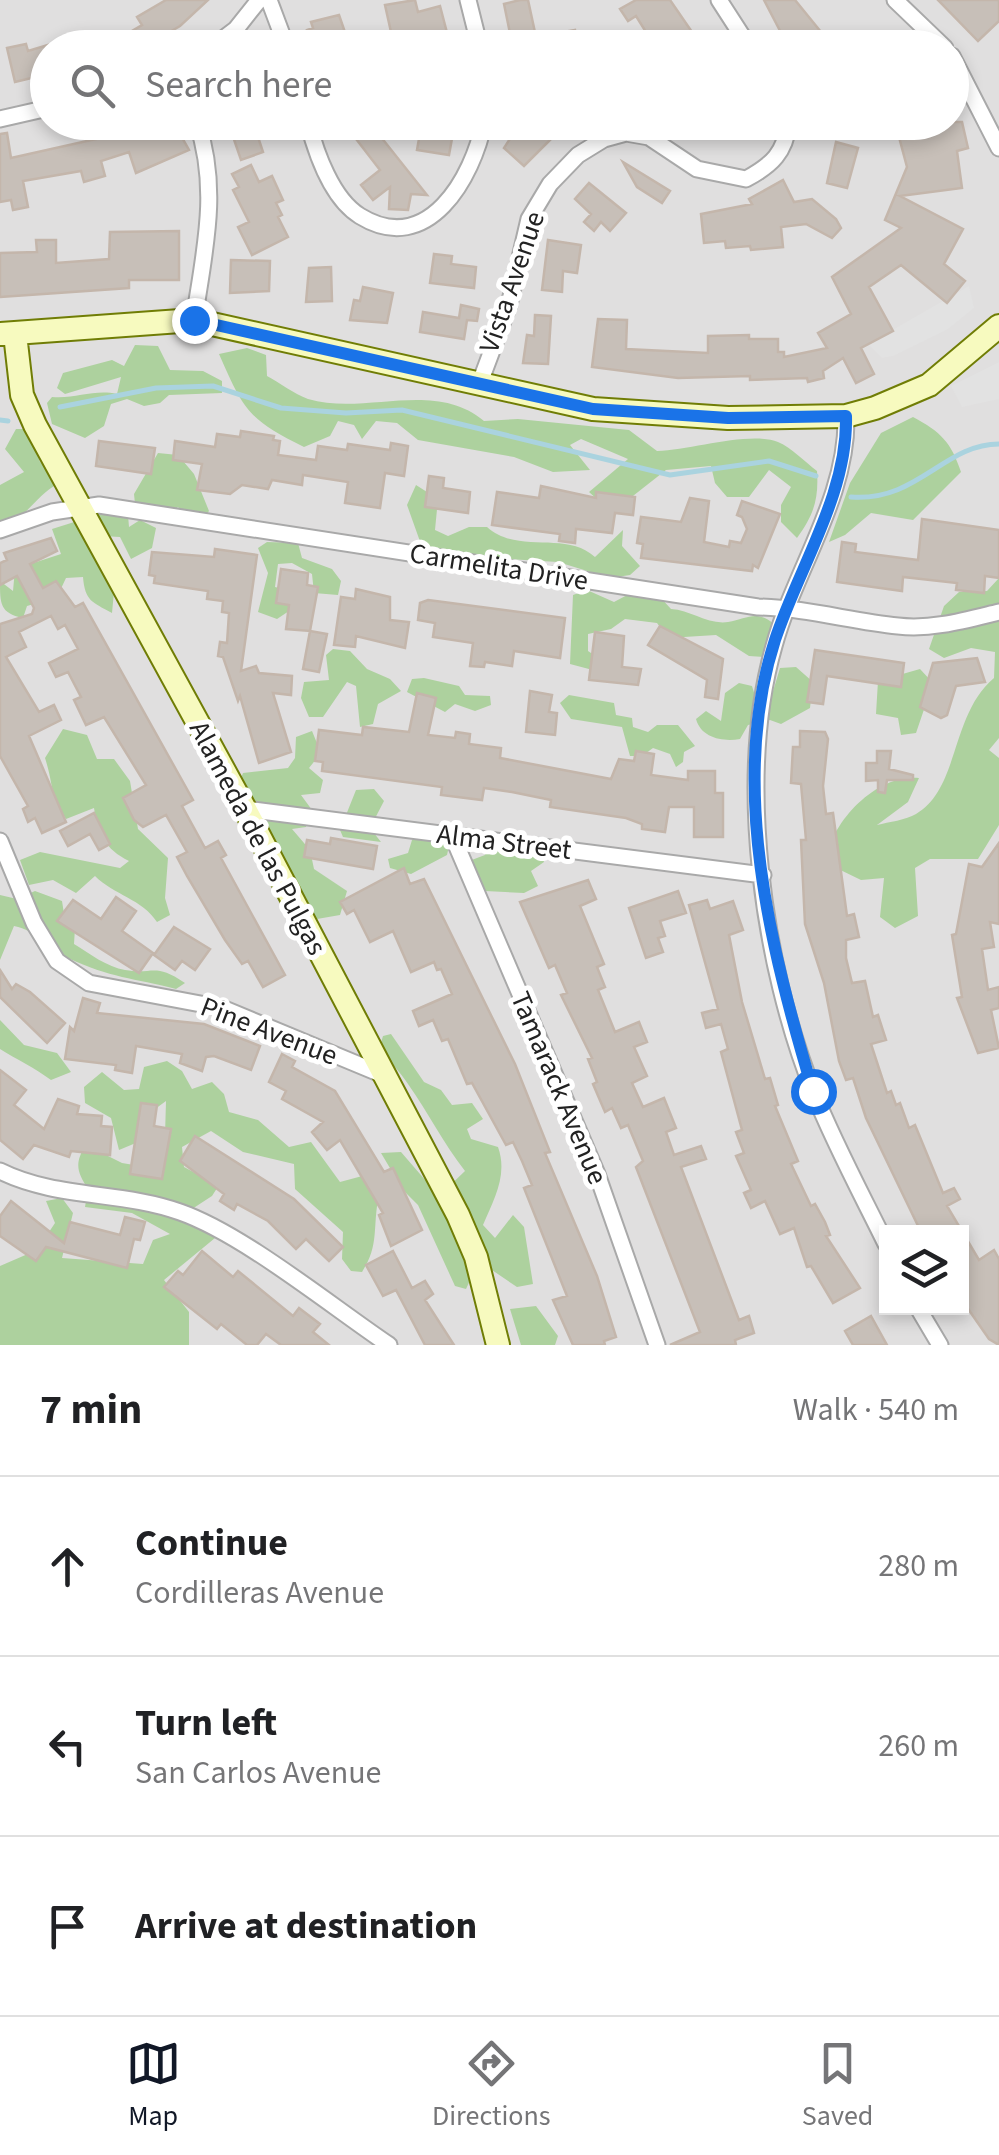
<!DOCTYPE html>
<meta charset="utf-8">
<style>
:root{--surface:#fff;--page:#f2f2f2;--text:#202124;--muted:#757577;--line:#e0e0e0;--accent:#111827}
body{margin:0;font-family:"Source Sans 3",sans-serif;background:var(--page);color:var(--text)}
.controls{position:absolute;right:30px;bottom:30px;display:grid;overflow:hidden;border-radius:0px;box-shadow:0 5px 15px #0003}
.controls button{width:90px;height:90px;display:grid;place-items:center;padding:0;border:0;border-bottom:2px solid var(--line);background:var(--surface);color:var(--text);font:50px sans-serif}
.stop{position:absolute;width:30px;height:30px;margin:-22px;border:8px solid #1a73e8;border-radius:50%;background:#fff}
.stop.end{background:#1a73e8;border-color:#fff;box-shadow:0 2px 10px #0008}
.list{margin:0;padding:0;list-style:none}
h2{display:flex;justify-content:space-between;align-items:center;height:130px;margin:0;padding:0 40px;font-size:42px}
h2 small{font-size:32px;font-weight:400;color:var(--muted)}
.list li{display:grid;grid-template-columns:65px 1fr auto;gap:30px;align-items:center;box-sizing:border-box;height:180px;padding:0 40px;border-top:2px solid var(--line)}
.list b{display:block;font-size:38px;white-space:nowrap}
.list p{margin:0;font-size:32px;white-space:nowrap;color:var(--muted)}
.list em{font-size:32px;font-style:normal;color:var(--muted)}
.icon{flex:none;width:55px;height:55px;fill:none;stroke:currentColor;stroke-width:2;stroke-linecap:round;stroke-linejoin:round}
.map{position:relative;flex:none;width:999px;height:1345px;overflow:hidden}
.search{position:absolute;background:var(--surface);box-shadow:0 5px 15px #0003;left:30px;right:30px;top:30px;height:110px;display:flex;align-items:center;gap:25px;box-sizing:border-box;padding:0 35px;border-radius:55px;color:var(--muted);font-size:38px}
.sheet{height:670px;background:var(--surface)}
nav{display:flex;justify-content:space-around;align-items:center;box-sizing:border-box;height:140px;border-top:2px solid var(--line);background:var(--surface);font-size:28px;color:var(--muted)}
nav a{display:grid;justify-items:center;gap:5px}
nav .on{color:var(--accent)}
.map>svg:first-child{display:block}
</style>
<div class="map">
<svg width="999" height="1345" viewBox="0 0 999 1345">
<rect width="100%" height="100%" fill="#f2efe9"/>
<path fill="#e0dfdf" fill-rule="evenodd" d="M0 0H999V1345H0ZM48 48H952V122H48ZM886 1232H962V1308H886Z"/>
<path fill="#add19e" d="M135 345 158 346 170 370 203 371 222 381V393L169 395 160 403 144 406 127 399 111 404 104 426 85 438 52 424 47 403 52 397C76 399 94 389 117 394L121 377 65 394 57 388 63 373 112 360 124 366Z
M247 348 266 355 267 376C280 383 294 394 308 399 365 416 434 379 484 421L518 419 629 430 657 451C692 450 749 431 778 442 792 448 805 462 817 471 819 500 813 516 797 538L781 522V505L791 487 769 470 749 497H727L715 483 711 466 666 470 624 503 599 501 589 492 628 459 581 439 570 445 590 470 553 472 514 457 418 440 397 423 376 421 362 439 354 425 338 421 330 436 304 447C248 419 244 411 219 354Z
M913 417C941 432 951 442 961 472L913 520 871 513 845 535 829 542 850 483 881 433Z
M16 429H28L40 462 55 475 58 484C35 495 29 519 0 524V485L24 472 5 449Z
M158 453 178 455 194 474 209 511 200 523 189 522 178 507 166 518 135 504 134 494Z
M416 485 438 499 435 530 448 536 469 527H487C518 555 566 530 595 557L623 530 622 546 640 566 630 575 610 578 558 562 472 557 422 547 407 505Z
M103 513 128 515 129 527 140 520 156 528 152 548 131 559 120 537 102 536 115 581 112 613C92 602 85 601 83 577L66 578 57 597 27 606 23 618C0 613 0 604 0 581L13 591 15 569 61 554 52 529Z
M267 542 298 543 302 558 332 569 341 581 338 595 314 593 312 574 292 563 278 564 275 587 287 590 295 607 277 619 258 612 268 573 258 548Z
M999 578V738L989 750 999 758V825L978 859H930L915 868 918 916 895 928 880 917 884 878 861 880 826 863C829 823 877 773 919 778L908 802 877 825C889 822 906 820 916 814 960 788 950 715 994 678L995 652 971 648 944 658 929 649 944 606 959 592 987 591Z
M648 584 671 609C691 610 708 625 728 622 747 619 756 609 774 624L766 657 749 656 716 635 668 638 657 623 625 619 611 629 588 634V651L609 665 604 673 570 664 573 595 587 590 614 602Z
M333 649 350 651 367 669 390 679 401 691 378 704 373 724 360 727 356 686 347 682 323 717H309L301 698 304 682 329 680 326 655Z
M796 667 813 682 810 708 781 724 770 720 748 725 740 739C723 742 701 738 696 719L706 711 721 721 725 693 739 683 752 686 756 699 771 698 780 668Z
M920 669 933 683 916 733 901 735 898 718 876 714 878 681Z
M424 678 459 686 465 695 490 696 491 705 475 711 455 704 445 712 407 692 412 679Z
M569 695 614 703 616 715 632 718 633 727 648 732 657 725H678L695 746 684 752 683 762 676 767 670 754 653 748 642 756H630L622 727 571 719 560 703Z
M63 729 87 735 97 759H114L130 781 138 829 168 858 165 898 170 915 157 922C142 899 114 895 95 876L76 893 53 880 29 885 20 860 40 852 120 868 129 861C105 849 98 834 94 808L66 819C49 793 54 786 45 758Z
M312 731 321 753 309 768 323 780 320 793 301 795 312 810 306 827 292 829 310 850 314 869 347 891 340 915 317 919 265 825 266 803 245 799 239 783 243 773 288 768 295 758 296 737Z
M374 789 384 801 370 828 381 842 343 837 340 830 356 790Z
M425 829H437L449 846 447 855 411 874 390 868 388 859 408 853 412 840Z
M491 842 542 855 544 862 531 871 538 886 524 893 485 891 469 861 485 855Z
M35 891 62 901 65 920 75 928 74 944C90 954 107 967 125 970 154 975 154 962 185 983L176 989C134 978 110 978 68 958 48 949 37 930 14 926L0 960V895L17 899Z
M0 1020 24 1045 57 1053 71 1072 51 1080C35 1068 16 1059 0 1049Z
M391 1034 424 1082 441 1090 452 1105 472 1103 483 1119 467 1129 471 1139 498 1147C508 1175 494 1199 483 1225L495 1238 513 1215 524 1227 533 1284 517 1287 489 1268 472 1276 466 1289 455 1286 418 1205 403 1190 381 1153 401 1152 439 1196 465 1171C443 1143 428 1112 408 1084 399 1070 388 1061 380 1046L383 1036Z
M167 1061 182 1071 192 1089 212 1082 224 1094 229 1112 258 1120 289 1147 311 1142 340 1182 366 1175 379 1195C372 1227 380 1244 362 1272L351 1271 342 1259 343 1232 295 1189 294 1164 243 1152 211 1131 182 1147 184 1167 199 1175 226 1174 212 1196 192 1209 215 1238 164 1280 189 1312V1345H0V1266L37 1250 55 1223 46 1201 62 1198 73 1213 62 1258 143 1264 153 1240 170 1234 132 1213 85 1207 88 1189C77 1172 74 1163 86 1145L122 1163 164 1170 166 1101 151 1112 143 1140 119 1150 111 1118 85 1103 84 1087 102 1072 124 1090 139 1089 144 1067Z
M536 1306 558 1336 555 1345H521L510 1309Z"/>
<path fill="#e2e2e2" d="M969 286 974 308 948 329 893 356 882 358 868 344Z
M999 362V399L962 407 951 386Z"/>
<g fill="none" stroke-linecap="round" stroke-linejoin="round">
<path stroke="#aad3df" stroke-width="5" d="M60 407 156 388 213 386 281 408 346 413 402 410 670 475 769 461 816 476
M0 420 8 421
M851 497C918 502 944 444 999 444"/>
</g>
<path fill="#c7bfb8" stroke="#c4b6ab" stroke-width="2.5" d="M166 0H208L180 26 142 48H103L142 25 137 17Z
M415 0 418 12 440 6 451 48H351V44L391 32 385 5Z
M520 0H528L536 37 575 30 578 48H513L504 4Z
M636 0H670L703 48H656L636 16 628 21 620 9Z
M764 0H795L834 48H789Z
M938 0H999V21L978 41Z
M339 15 348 41 329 48 311 43 307 30 313 28 311 22Z
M26 44 28 51 48 45V74L15 82 7 48Z
M136 122 176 127 189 150 136 173 129 152 101 161 105 176 84 182 81 171 23 181 28 207 13 210 11 200 0 202V134L7 133 11 158 96 139 138 126Z
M228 122H253L263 152 241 160Z
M369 122 427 195 411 194 408 210 389 209 390 187 373 200 361 185 380 170 353 135Z
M422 122H446L444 131 453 133 449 155 417 150Z
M521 122H538L554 136 524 166 504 148Z
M895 122H962L968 148 957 151 962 188 900 196 963 229 944 264 965 281 947 303 901 265 869 287 893 331 861 348 874 374 856 383 843 358 823 371 824 378 808 382 807 378 750 380V376L678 378 592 367 598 319 627 320 626 349 708 353V336L749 335V339H778V352H784V357L827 348 818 333 851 314 832 277 901 228 885 220 907 167Z
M836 142 858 148 847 188 827 183Z
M623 162 670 191 662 203 637 187Z
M251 165 259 182 272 176 283 200 276 203 282 215 278 217 288 237 252 255 238 227 249 222 233 190 239 187 232 174Z
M783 180 794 202 812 199 836 219 841 228 832 238 806 224 781 227 783 247 751 250 750 246 726 248 725 241 704 243 701 214 752 204 749 199Z
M589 183 626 213 610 231 601 222 594 231 584 222 591 214 575 199Z
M179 231V280H129V288L0 297V253L37 252 36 240H56V263L109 259 110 232Z
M548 240 581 245 577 273 563 271 562 292 542 290Z
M434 254 452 256 451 264 476 267 474 288 430 283Z
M231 260 270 261 269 291 230 293Z
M331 267 332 301 306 302 309 268Z
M363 287 393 293 387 323 350 320 354 300 360 301Z
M461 305 479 309 477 321 467 320 464 339 420 332 423 312 459 318Z
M535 315 551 316 548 364 523 363 527 335 534 336Z
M241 431 274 436 273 440 280 441 278 455 316 460 318 446 347 450 348 444 390 450 391 443 408 446 404 476 385 473 380 508 345 503 348 482 303 475 302 485 272 480 268 489 242 485 230 494 197 490 202 464 173 460 175 441 215 447 217 434 240 437Z
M99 441 155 448 151 474 96 466Z
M429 476 444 478 443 488 470 492 468 513 425 507Z
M541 486 596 498V492L635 497 633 515 615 513 612 533 576 529 575 543 559 541 560 534 492 525 497 492 539 498Z
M690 498 709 501 704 542 729 547 730 541 741 543 747 529 742 517 737 515 742 501 780 514 758 568 753 565 752 571 641 558 643 544 637 543 641 517 681 522Z
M922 519 999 530V578L985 576 984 593 956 590 957 583 903 577 902 591 837 582 842 542 856 544 855 552 918 560Z
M51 538 57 551 30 564 43 588 56 581 75 607 83 603 193 800 182 806 205 848 218 841 226 855 221 858 285 975 263 987 248 961 242 964 225 940 187 876 177 857 187 852 166 815 143 827 134 820 123 798 146 785 104 717 86 725 74 700 81 697 68 672 56 677 49 663 78 649 65 625 58 629 51 616 19 632 26 647 6 657 39 712 54 705 61 720 29 736 66 822 42 833 35 818 28 822 23 809 28 806 0 756V624L32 614 34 608 17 576 0 585V563L7 560 4 553Z
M215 549 257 555 241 671 256 666 259 673 292 676 291 695 273 693 291 752 259 763 240 696 238 701 223 657 218 656 220 642 227 643 229 613 222 612 223 601 207 599 208 591 154 583 155 576 149 575 152 552 214 557Z
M281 569 308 573 307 585 318 587 310 631 286 629 289 605 276 603Z
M356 589 390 597V620L409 622 405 648 356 636 355 647 334 645 341 597 355 599Z
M428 600 565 618 560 658 514 651 512 666 485 662 484 667 470 666 473 643 433 637 435 623 418 620 420 603Z
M660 626 723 659 718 699 705 697 707 680 648 645Z
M310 631 327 634 319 672 303 669Z
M595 632 624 636 622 667 641 669 638 685 589 680Z
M815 650 904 663 901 687 827 676 823 704 807 702Z
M977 658 985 682 956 686 947 715 941 718 920 707 933 663Z
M530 691 552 695 549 712 557 713 555 735 526 732Z
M417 693 436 698 428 735 455 738 456 732 470 734 469 744 501 748 500 758 611 779 619 759 634 761 636 751 654 754 651 775 688 780V771H715V793H723V837H694V807H669L665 832 642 829V824L626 818 550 807 551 800 512 792 484 788 482 800 441 795 442 787 322 771 323 762 315 761 319 730 362 735 363 727 409 732Z
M800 731 825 732 828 739 823 786 826 814 833 813 847 916 854 914 859 937 846 940V958L852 983 865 981 873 1017 878 1015 886 1040 871 1044 887 1093 891 1091 896 1105 900 1103 909 1128 915 1125 943 1193 954 1188 960 1199 947 1206 979 1260 994 1250 999 1259V1345L989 1339 962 1300V1232H921L866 1118 853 1078 846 1080 839 1061 824 983 805 924 801 840H806L801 784 791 783 793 747H800Z
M877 751H891L889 769 913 775V780H887L885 793 878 792V780L866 781V763H877Z
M94 813 110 844 99 850 90 834 68 846 60 831Z
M331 838 377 846 373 869 304 857 307 840 330 844Z
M999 843V924L990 922 994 947 982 949 988 990 999 987V1008L991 1010 999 1048 978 1053 957 998 962 997 952 935 956 934 969 864 982 867Z
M404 868 410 884 424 879 515 1064 550 1152 545 1153 597 1276 616 1337 604 1341 605 1345H573L553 1300 567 1296 524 1188 532 1185 522 1161 513 1142 506 1145 472 1083 467 1084 448 1039 442 1041 433 1020 419 1026 413 1011 452 994 441 969 437 970 434 962 411 972 393 931 370 942 354 910 347 914 340 902Z
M588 880 596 899 580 906 604 964 597 967 605 987 598 990 615 1032 639 1022 647 1042 634 1047 647 1076 632 1083 643 1107 664 1098 676 1128 666 1132 674 1155 701 1146 706 1159 681 1167 739 1320 749 1316 754 1333 735 1340 736 1345H670L700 1332 636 1167 643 1161 628 1125 621 1128 612 1108 605 1112 593 1084 597 1082 588 1059 592 1058 561 995 567 993 555 965 549 968 520 902Z
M678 891 686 913 660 921 665 936 658 938 663 952 646 958 629 908Z
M116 897 136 911 122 931 153 953 139 973 57 921 73 900 101 919Z
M707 900 710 909 733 901 743 930 729 935 742 1002 765 1079 770 1078 778 1105 775 1106 798 1161 791 1164 811 1206 815 1204 825 1222 830 1235 826 1236 860 1288 833 1303 811 1266 807 1267 794 1228 780 1234 765 1201 751 1208 744 1193 751 1190 736 1156 744 1153 736 1132 742 1130 721 1052 728 1049 721 1024 706 1028 702 1013 718 1009 689 905Z
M174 927 210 949 195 970 182 961 175 970 154 955Z
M0 970 12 989 16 984 30 992 65 1023 47 1043 0 997Z
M83 998 100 1003 97 1013 204 1024 260 1046 251 1070 214 1056 206 1057 202 1071 180 1063 182 1054 136 1046 132 1073 115 1070 116 1065 65 1059 70 1027 74 1031Z
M282 1054 295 1061 292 1067 335 1091 384 1172 393 1168 422 1230 391 1246 379 1215 383 1213 340 1140 327 1150 312 1132 323 1122 282 1099 286 1091 269 1082Z
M0 1070 26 1090 14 1105 44 1129 58 1099 79 1106 77 1114 102 1116 101 1126 112 1127 110 1155 71 1151 69 1157 34 1145 23 1159 0 1140Z
M141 1103 157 1105 154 1126 171 1129 162 1179 130 1174Z
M195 1136 294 1199 343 1247 329 1261 306 1239 296 1249 268 1221 237 1204 234 1210 220 1201 224 1194 180 1161Z
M11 1201 64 1243 70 1222 120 1235 125 1217 145 1222 140 1240 134 1239 127 1268 46 1247 36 1261 0 1236V1216Z
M202 1251 233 1277 238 1271 293 1316 299 1308 320 1324 313 1332 329 1345H281L266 1334 257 1345H247L221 1324 217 1329 164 1287 178 1271 183 1275Z
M393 1251 412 1288 425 1281 433 1294 425 1300 454 1345H425L396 1290 383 1296 366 1265Z
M871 1316 887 1345H853L845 1331Z"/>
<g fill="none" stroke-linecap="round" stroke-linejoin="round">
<g stroke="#a9a9a9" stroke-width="19">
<path id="minor" d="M269 0 287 48
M468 0 480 48
M719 0 750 48
M895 0 945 48
M211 48 236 29 259 0
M952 56 999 148
M0 119 48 108
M308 122C316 153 332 199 360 216 428 258 473 177 484 122
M194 320C204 252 220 190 197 122
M479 385 509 305 529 219 550 184 578 155 604 139 626 133 649 137 697 169 746 179C772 165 785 153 789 122
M846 416C848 497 795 569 774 646 736 779 763 966 814 1093 835 1145 862 1195 886 1244
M0 530 52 512 99 505 758 607C806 608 850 621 898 626 932 630 966 620 999 612
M245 809 763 875
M452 835 597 1174 657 1345
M0 841 34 923 57 961 89 983 222 1008 381 1074
M0 1171C56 1199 122 1191 180 1212 243 1234 331 1306 389 1345
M918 1308 940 1345"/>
</g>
<g stroke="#707d05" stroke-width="26">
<path id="secondary" d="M1 334 194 320 593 409 728 418 846 416 875 408 929 385 999 326
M15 334 22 395 35 425 245 809 458 1215 476 1257 498 1345"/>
</g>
<use href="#minor" stroke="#fff" stroke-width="15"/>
<use href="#secondary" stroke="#f7fabf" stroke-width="22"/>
</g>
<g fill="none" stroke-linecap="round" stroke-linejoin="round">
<path stroke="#1a73e8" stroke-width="12" d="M194 320 593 409 728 418 846 416C848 494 799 567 775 640 728 785 771 950 813 1091"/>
</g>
<g text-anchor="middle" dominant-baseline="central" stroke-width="10" stroke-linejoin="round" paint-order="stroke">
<g font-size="28" fill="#222" stroke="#fff">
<text transform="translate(512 282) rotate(-71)">Vista Avenue</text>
<text transform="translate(499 567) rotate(9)">Carmelita Drive</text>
<text transform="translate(258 838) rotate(62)">Alameda de las Pulgas</text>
<text transform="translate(504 842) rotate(7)">Alma Street</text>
<text transform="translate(269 1031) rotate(21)">Pine Avenue</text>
<text transform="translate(559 1088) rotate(67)">Tamarack Avenue</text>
</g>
</g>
</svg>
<div class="controls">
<button><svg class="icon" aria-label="layers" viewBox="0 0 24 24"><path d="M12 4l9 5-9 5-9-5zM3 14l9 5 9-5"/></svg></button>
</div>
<div class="stop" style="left:813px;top:1091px"></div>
<div class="stop end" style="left:194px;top:320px"></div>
<div class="search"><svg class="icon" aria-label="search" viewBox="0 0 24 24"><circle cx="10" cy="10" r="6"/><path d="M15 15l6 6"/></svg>Search here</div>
</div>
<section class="sheet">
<h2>7 min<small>Walk · 540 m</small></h2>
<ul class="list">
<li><svg class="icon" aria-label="ahead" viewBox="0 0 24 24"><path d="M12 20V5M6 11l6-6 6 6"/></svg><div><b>Continue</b><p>Cordilleras Avenue</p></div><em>280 m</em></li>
<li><svg class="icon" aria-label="left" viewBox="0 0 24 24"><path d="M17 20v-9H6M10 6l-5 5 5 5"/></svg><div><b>Turn left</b><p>San Carlos Avenue</p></div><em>260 m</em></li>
<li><svg class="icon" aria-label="arrive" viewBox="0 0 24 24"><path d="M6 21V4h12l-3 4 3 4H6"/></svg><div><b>Arrive at destination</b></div></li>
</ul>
</section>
<nav>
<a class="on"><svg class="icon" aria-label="map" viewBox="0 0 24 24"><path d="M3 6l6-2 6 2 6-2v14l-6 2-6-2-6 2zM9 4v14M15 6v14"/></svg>Map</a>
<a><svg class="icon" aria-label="directions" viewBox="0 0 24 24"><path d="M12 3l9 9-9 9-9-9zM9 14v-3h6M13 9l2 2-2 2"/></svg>Directions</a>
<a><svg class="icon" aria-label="saved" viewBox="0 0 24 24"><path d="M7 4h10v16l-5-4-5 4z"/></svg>Saved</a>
</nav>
